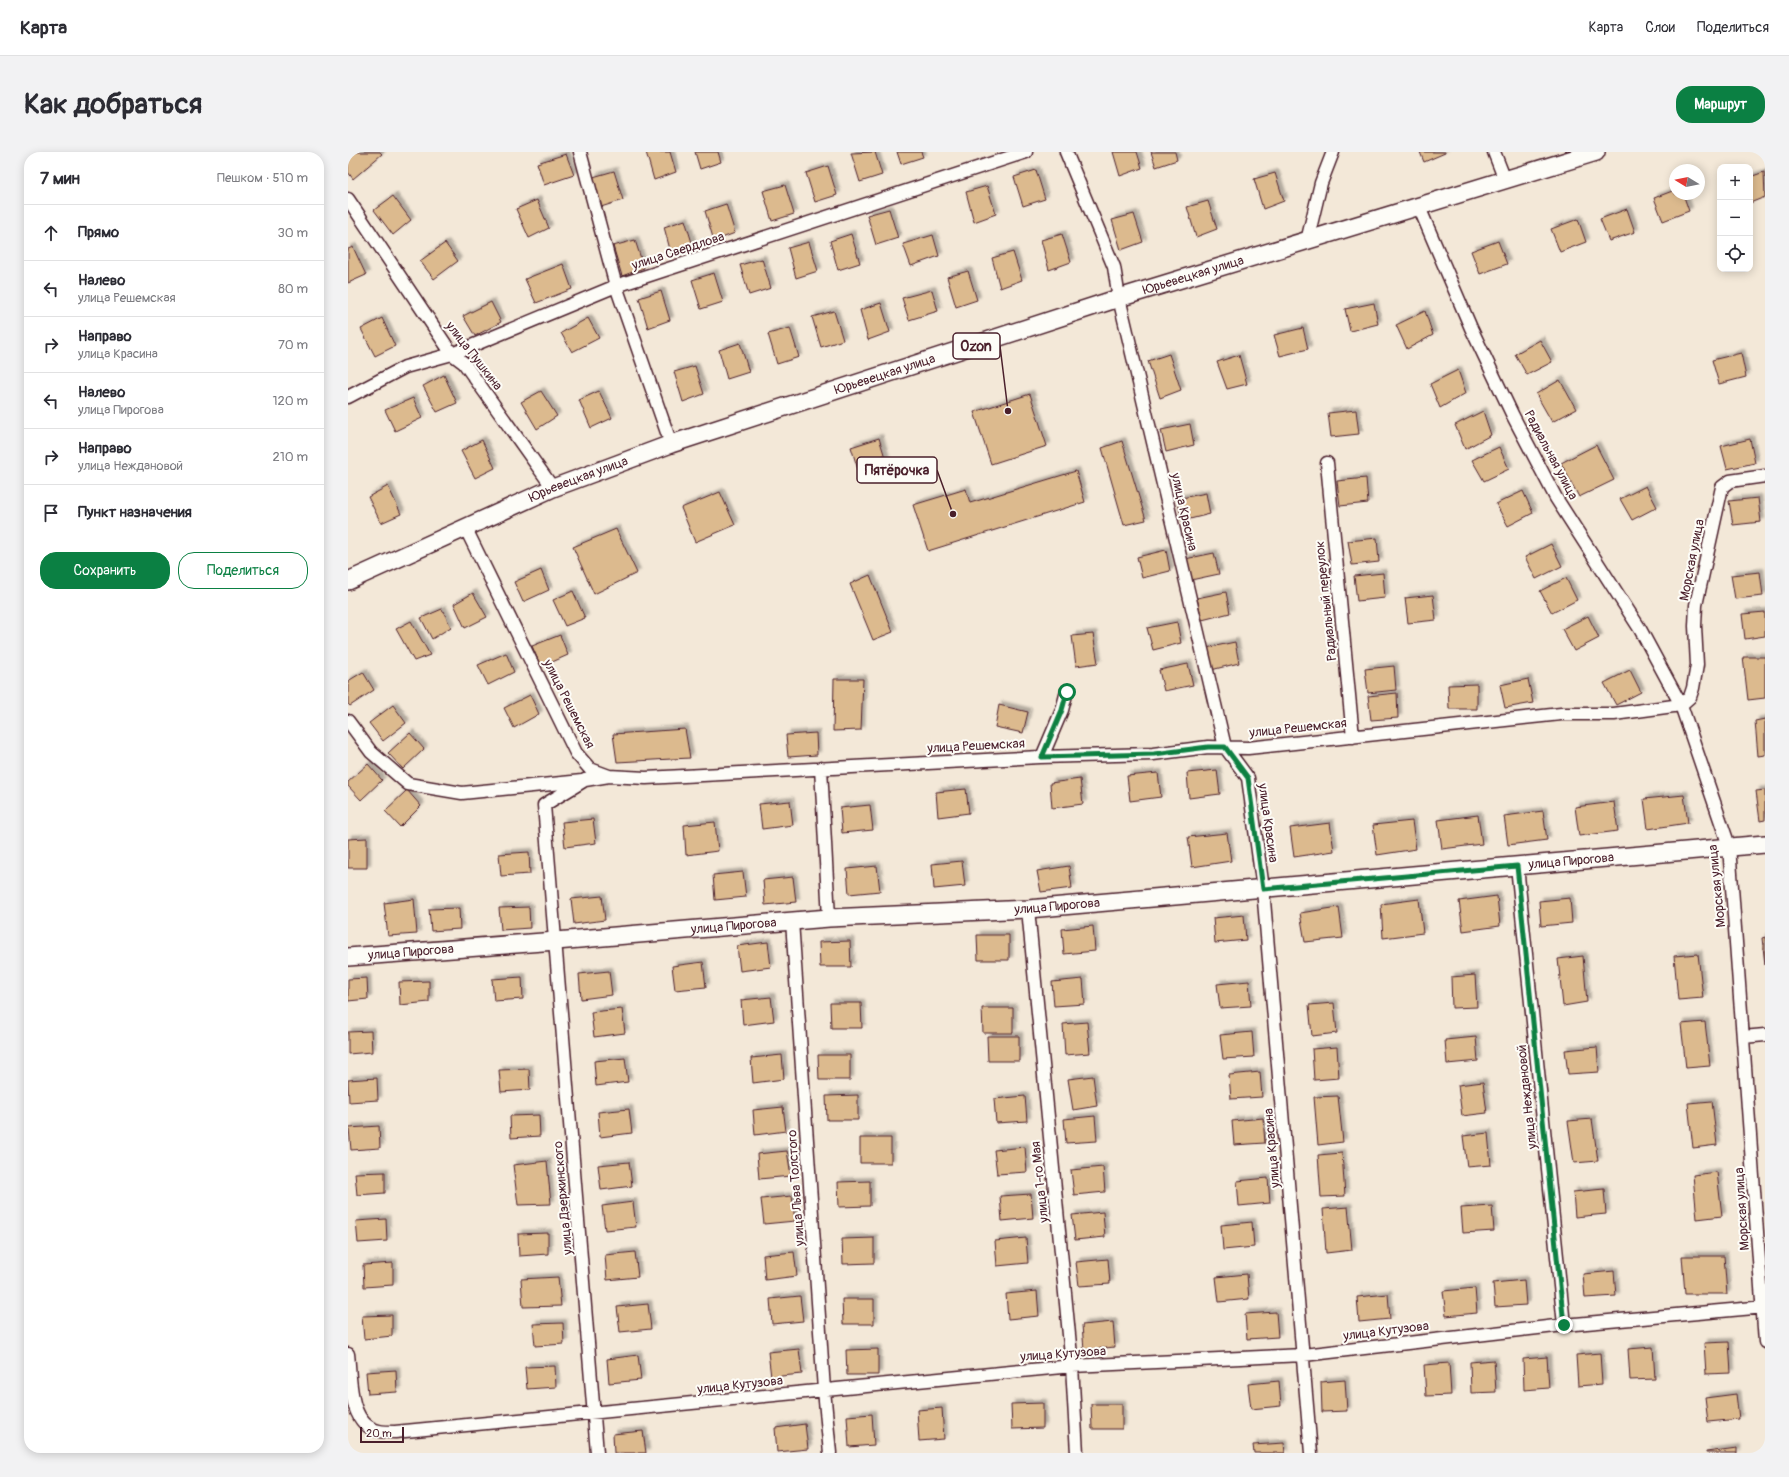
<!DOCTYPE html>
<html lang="ru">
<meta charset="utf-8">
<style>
:root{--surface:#fff;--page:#f2f2f3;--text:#2b2b33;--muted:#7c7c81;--line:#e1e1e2;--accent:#0b8043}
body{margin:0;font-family:Pangolin,sans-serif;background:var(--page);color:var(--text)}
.controls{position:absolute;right:12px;top:12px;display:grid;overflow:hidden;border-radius:8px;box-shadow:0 2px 10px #0003}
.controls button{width:36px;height:36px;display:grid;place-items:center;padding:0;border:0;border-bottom:1px solid var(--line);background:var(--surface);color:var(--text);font:20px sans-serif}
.compass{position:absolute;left:1321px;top:12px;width:36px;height:36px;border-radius:50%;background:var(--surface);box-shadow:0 2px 10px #0003;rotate:280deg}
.scale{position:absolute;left:12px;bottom:10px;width:44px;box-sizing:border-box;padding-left:4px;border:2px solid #4a1f2b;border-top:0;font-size:11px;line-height:14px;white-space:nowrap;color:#4a1f2b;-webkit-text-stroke:3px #fdfcf7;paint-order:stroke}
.stop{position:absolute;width:12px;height:12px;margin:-9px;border:3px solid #0b8043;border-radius:50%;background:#fff}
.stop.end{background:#0b8043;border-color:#fff;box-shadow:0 1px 4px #0008}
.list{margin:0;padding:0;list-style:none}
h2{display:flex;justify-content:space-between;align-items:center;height:52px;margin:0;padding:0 16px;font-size:17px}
h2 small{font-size:13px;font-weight:400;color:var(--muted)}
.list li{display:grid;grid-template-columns:26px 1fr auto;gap:12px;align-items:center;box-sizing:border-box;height:56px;padding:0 16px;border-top:1px solid var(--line)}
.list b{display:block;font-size:15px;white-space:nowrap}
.list p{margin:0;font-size:13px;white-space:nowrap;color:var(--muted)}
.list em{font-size:13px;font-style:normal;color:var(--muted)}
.actions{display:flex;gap:8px;padding:12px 16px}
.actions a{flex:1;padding:9px 0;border:1px solid var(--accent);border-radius:16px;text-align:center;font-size:14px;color:var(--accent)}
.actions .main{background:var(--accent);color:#fff}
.icon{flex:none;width:22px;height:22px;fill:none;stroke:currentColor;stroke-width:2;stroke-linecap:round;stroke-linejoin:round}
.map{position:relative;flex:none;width:1417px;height:1301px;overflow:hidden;border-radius:16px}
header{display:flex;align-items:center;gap:24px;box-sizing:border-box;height:56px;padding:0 20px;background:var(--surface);border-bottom:1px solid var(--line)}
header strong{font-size:19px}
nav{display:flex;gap:22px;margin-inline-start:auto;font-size:14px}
.intro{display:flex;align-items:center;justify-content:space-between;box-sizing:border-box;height:96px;padding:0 24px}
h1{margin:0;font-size:28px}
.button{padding:10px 18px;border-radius:16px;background:var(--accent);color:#fff;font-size:14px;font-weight:700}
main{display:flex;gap:24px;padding:0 24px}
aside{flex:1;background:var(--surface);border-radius:16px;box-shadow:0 2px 10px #0003}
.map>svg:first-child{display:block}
</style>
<header>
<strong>Карта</strong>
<nav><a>Карта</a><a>Слои</a><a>Поделиться</a></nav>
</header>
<div class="intro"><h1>Как добраться</h1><a class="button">Маршрут</a></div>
<main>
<aside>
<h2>7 мин<small>Пешком · 510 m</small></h2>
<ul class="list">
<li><svg class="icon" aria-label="ahead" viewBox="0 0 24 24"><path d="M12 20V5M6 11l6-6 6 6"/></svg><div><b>Прямо</b></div><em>30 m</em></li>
<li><svg class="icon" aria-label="left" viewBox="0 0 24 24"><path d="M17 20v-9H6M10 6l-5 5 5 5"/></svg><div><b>Налево</b><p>улица Решемская</p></div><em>80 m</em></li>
<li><svg class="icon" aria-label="right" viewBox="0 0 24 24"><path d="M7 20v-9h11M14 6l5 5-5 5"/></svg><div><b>Направо</b><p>улица Красина</p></div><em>70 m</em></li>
<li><svg class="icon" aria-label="left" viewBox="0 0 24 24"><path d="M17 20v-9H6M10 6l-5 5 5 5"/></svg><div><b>Налево</b><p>улица Пирогова</p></div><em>120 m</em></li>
<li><svg class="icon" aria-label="right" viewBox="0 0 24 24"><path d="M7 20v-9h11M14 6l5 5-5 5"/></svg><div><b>Направо</b><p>улица Неждановой</p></div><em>210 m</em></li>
<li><svg class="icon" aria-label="arrive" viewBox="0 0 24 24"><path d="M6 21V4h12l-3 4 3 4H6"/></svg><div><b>Пункт назначения</b></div></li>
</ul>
<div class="actions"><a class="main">Сохранить</a><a>Поделиться</a></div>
</aside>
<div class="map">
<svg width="1417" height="1301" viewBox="0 0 1417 1301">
<defs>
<filter id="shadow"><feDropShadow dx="3.5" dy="-3.5" stdDeviation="1" flood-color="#0004"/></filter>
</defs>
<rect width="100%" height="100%" fill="#f3e8d8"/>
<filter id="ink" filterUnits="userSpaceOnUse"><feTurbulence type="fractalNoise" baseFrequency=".025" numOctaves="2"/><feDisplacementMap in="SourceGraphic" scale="8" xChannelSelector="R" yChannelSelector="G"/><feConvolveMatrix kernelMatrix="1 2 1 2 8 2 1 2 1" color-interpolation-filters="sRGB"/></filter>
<g filter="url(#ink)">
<path fill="#dcba8e" stroke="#4a1f2b" filter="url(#shadow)" d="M0 0H32L34 2 5 27 0 20Z
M298 0H322L328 20 306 28Z
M347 0H370L373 10 352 17Z
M527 0 534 23 512 30 503 1Z
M549 0H573L575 5 553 12Z
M765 0H789L794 16 772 24Z
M803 0H827L829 8 808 15Z
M1072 0H1097V1L1076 10Z
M218 2 226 23 196 33 189 11Z
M480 14 489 43 467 50 458 21Z
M688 18 697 47 675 54 666 25Z
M266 19 275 48 253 55 245 25Z
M1416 20 1417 45 1402 51V25Z
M927 21 936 49 915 57 906 27Z
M437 33 446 62 424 69 415 39Z
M639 34 648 62 626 70 618 40Z
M1327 38V42H1335L1341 59 1315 69 1306 46Z
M45 44 63 68 45 83 26 58Z
M189 48 201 76 181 86 168 57Z
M860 49 869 77 848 85 839 55Z
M378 52 387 81 366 89 357 59Z
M541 57 550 86 528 93 519 63Z
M1279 57 1287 80 1261 89 1252 67Z
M786 62 795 90 773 98 764 68Z
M1230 67 1238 90 1212 100 1203 77Z
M337 68 346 97 324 105 316 75Z
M503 82 512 111 490 118 482 89Z
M714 82 723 110 701 118 693 88Z
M585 83 591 104 563 114 555 92Z
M287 88 296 116 274 124 265 94Z
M1150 89 1159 112 1132 122 1123 99Z
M461 90 470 119 448 126 440 96Z
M97 91 110 109 86 127 72 109Z
M5 95 18 123 0 131V97Z
M665 100 674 128 652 136 644 106Z
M414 107 423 136 401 143 392 113Z
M215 112 224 137 188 151 177 127Z
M620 119 629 148 608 155 599 125Z
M366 121 375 150 353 157 344 128Z
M584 138 590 159 561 168 554 146Z
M313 139 322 168 300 176 291 146Z
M143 150 153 170 127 184 115 164Z
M533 151 542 180 520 188 512 158Z
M1026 151 1030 172 1002 179 997 157Z
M486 159 495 188 473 195 464 165Z
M1077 159 1085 183 1059 197 1048 173Z
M34 166 47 194 27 204 13 177Z
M240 166 251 186 224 200 213 181Z
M442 176 451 205 429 212 420 182Z
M955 176 960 197 932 204 926 183Z
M1192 188 1204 210 1179 223 1167 202Z
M392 191 401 220 379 227 371 198Z
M1393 201 1398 225 1371 232 1364 208Z
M821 202 833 238 812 246 800 209Z
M891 203 899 232 879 237 869 210Z
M347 214 356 242 335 250 326 220Z
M1110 218 1118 241 1092 256 1082 232Z
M96 223 109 251 89 260 75 234Z
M1212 228 1228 257 1204 270 1188 242Z
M193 239 209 264 189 277 173 250Z
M251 239 264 266 243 276 231 248Z
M682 242 699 294 643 312 626 260Z
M65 246 74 266 47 279 37 258Z
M1008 258 1011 282 983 285 980 261Z
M1135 259 1143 283 1117 297 1107 273Z
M842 272 846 293 818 300 813 278Z
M531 286 539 312 511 321 503 295Z
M1402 287 1407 311 1379 317 1373 294Z
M134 288 147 316 127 326 113 299Z
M774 289 798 368 776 373 754 296Z
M1248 293 1266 328 1231 345 1213 311Z
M1151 295 1161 317 1136 329 1124 308Z
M728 319 737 350 580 399 565 353 618 337 622 351Z
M1018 326 1020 351 992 354 989 329Z
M40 334 53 362 33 371 20 345Z
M1298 334 1309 355 1284 368 1272 347Z
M1175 339 1185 361 1160 374 1148 352Z
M372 340 387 373 347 390 333 356Z
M858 341 862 362 834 369 829 347Z
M1410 346 1413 370 1385 373 1381 349Z
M268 377 289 421 246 442 225 395Z
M1029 386 1031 410 1004 413 1000 389Z
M1203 392 1214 414 1188 427 1177 405Z
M818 398 822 419 794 426 789 405Z
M866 401 871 422 843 428 837 407Z
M193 418 201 438 175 450 166 430Z
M1412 420 1415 444 1387 447 1383 423Z
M1035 421 1037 446 1009 449 1006 424Z
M522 423 545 480 525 488 502 432Z
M1218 426 1229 448 1204 461 1192 439Z
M225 439 237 466 217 474 205 448Z
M878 440 882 461 854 468 849 446Z
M125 441 139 465 117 476 106 452Z
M1085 443 1088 468 1060 471 1057 446Z
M94 457 103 475 84 487 73 466Z
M1417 460V484L1397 487 1394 462Z
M1240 464 1251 486 1226 499 1214 477Z
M63 469 82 503 66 509 48 477Z
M829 470 833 491 805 498 799 476Z
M745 482 750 511 728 514 724 484Z
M212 483 220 503 193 515 184 494Z
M887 490 891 511 863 518 858 496Z
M158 501 166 520 140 533 130 513Z
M1395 505H1417V546L1400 548Z
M840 512 845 533 816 539 811 518Z
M1046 514 1048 538 1020 541 1017 517Z
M1282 518 1293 540 1268 553 1256 531Z
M15 520 26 538 2 554 0 552V529Z
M486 527H515L513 578 485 579Z
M1180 527 1185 551 1157 556 1152 533Z
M1129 532V557H1101L1100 533Z
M1049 541 1050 566 1023 568 1020 544Z
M182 543 191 562 166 576 156 556Z
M45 553 58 571 35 589 21 571Z
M651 553 680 560 675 581 647 575Z
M1417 567V603L1410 604 1407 569Z
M337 577 342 606 269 610 265 582Z
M62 581 76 597 55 617 40 601Z
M468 581 469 603 440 605 438 583Z
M20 612 34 628 13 648 0 634V630Z
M869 618 872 642 841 646 839 621Z
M810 621 813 645 782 649 779 624Z
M732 627 735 652 704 656 702 631Z
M618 637 621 661 590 665 588 640Z
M59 638 73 654 52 675 37 659Z
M1417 638V668L1412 669 1408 639Z
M1336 643 1340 671 1300 677 1296 647Z
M442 649 445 673 414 677 411 652Z
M1266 650 1270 679 1231 684 1227 655Z
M522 653 525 678 494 681 492 656Z
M1195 659 1199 688 1160 693 1156 664Z
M1130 663 1134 692 1094 697 1090 668Z
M245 667 248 691 217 695 214 670Z
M1064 669 1068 697 1029 703 1025 673Z
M367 670 370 699 338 703 336 673Z
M982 671 986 699 946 705 942 676Z
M879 681 883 709 844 715 840 685Z
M19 686V716H0V687Z
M181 700 182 722 153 724 151 702Z
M614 709 617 734 586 737 584 712Z
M529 714 532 739 501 742 499 717Z
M721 714 724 736 693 740 689 719Z
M395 720 398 745 367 748 365 723Z
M445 725 448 750 417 753 415 728Z
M254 744 257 768 226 772 223 747Z
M1149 744 1152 774 1115 779 1111 749Z
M1222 746 1224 771 1193 774 1191 749Z
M66 747 69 782 40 784 36 751Z
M1071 747 1075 781 1035 786 1033 752Z
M181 755 182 776 153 778 151 756Z
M991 755 995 786 957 790 952 761Z
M111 756 112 777 83 779 81 757Z
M896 763 898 788 867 791 865 766Z
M745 774 747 799 716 802 714 777Z
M629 783H661V808H630Z
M1417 785V813L1414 786Z
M502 789 503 815H472L471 790Z
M420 790 423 815 392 819 389 794Z
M1350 802 1355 846 1330 848 1326 804Z
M1235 804 1239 850 1215 854 1210 807Z
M355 810 358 835 327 838 324 814Z
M261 819 264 843 233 847 231 822Z
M1127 823 1129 855 1104 856 1103 825Z
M174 825 175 847 146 849 144 827Z
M19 826 20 847 0 849V827Z
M735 827 737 852 706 854 704 830Z
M81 829V850L52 853 51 830Z
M901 829 903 854 872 856 869 832Z
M423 845 426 869 395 873 393 848Z
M482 851H513L514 876H483Z
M986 851 989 881 964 884 961 853Z
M634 856H665V881H635Z
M274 857 277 881 246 885 243 860Z
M739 870 742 901 717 903 715 872Z
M1357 870 1362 914 1338 916 1333 872Z
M23 879 24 900 0 902V880Z
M904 880 906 905 875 907 872 883Z
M639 884H671V909H640Z
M1128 885 1130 909 1099 912 1097 888Z
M989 895 991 926 966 928 964 897Z
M1249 895 1251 920 1220 922 1217 898Z
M434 903 436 927 405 931 403 906Z
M470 903H502V928H471Z
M277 906 280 930 248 934 246 909Z
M181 917 182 938 153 940 151 918Z
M912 920 914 945 883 947 881 923Z
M745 924 749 954 725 958 720 927Z
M29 926 30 948 1 950 0 928Z
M1135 930 1139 961 1114 964 1110 933Z
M510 943V968H479L478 944Z
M677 944 679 969 648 971 646 947Z
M990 944 995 990 970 993 966 945Z
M1364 949 1369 993 1345 996 1340 951Z
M435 955 438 979 407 983 405 958Z
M281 957 284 981 252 985 250 960Z
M191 963 192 984 163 986 162 964Z
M747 964 749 989 718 991 716 967Z
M915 966 917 991 886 993 884 969Z
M1244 967 1250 1009 1226 1011 1220 969Z
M31 974 32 996 3 998 1 976Z
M1140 981 1143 1013 1119 1015 1115 984Z
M512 986H543V1011H512Z
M677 995 679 1020 649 1022 646 998Z
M439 999 443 1024 411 1027 409 1002Z
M994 1001 997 1044 973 1045 970 1003Z
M199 1009 203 1052 170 1053 165 1013Z
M281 1010 284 1034 253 1038 250 1013Z
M755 1015 757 1040 726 1043 723 1018Z
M37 1020V1041L9 1043 7 1021Z
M1369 1020 1374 1064 1349 1067 1345 1023Z
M920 1026 922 1051 891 1054 889 1029Z
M522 1029V1054L491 1055 490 1030Z
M1256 1037 1258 1062 1227 1065 1225 1040Z
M683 1042 685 1066 654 1069 652 1044Z
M444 1044 447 1069 416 1072 413 1047Z
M285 1050 288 1075 257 1078 254 1054Z
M1144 1054 1146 1079 1115 1081 1113 1056Z
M1000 1055 1004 1098 978 1101 975 1057Z
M755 1060 757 1085 727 1088 724 1063Z
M38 1067 39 1089 10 1091 8 1069Z
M904 1070 906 1095 875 1098 873 1073Z
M200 1081V1102L171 1104 170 1082Z
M526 1086V1111L495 1112 494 1087Z
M678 1086 680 1111 649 1114 647 1089Z
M287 1100 290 1125 259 1128 257 1103Z
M446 1100 449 1124 417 1128 415 1103Z
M1334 1104H1376L1379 1142H1337Z
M760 1107 762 1132 731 1134 728 1110Z
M45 1111V1133L16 1135 15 1113Z
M1266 1119 1268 1144 1237 1146 1235 1122Z
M899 1122 901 1147 871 1150 868 1125Z
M210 1125 213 1154 175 1155 173 1127Z
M1176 1128 1178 1153 1147 1155 1145 1131Z
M1127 1136 1129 1161 1098 1164 1095 1139Z
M689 1139 691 1164 660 1167 658 1142Z
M1040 1142 1042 1167 1011 1170 1009 1145Z
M452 1144 455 1169 424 1172 422 1147Z
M494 1147H526V1172H495Z
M300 1152 303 1177 272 1180 269 1155Z
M928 1160 930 1185 899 1187 897 1162Z
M44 1163V1184L16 1187 14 1164Z
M765 1170 767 1195 736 1198 734 1173Z
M215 1171 216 1192 187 1194 185 1172Z
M1381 1190 1383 1221 1358 1222 1356 1191Z
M1305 1195 1307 1227 1282 1228 1280 1197Z
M451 1197 454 1222 423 1225 420 1200Z
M530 1197V1223H499L498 1198Z
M1252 1201 1254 1232 1230 1234 1228 1203Z
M290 1203 293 1228 261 1231 259 1207Z
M1199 1205 1201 1236 1176 1238 1175 1207Z
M1146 1208 1148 1240 1123 1241 1122 1210Z
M1101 1211 1103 1243 1078 1244 1076 1213Z
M207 1214 208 1235 179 1237 177 1215Z
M48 1218 49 1240 20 1242 18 1220Z
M997 1228 999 1259 974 1260 973 1230Z
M931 1229 933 1254 903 1257 900 1232Z
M1388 1242 1391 1267 1360 1270 1357 1246Z
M695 1251V1276L664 1277 663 1252Z
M743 1252H774V1277H744Z
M594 1256 596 1287 571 1289 569 1258Z
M524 1262 526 1293 501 1295 499 1264Z
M457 1272 460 1297 429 1300 427 1276Z
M295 1279 298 1301H266L265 1282Z
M936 1291 937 1301H906L905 1293Z
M1389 1296V1301H1358V1300Z"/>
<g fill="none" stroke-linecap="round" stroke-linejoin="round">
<g stroke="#4a1f2b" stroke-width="15">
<path id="street" d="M232 0 268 134 323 292
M718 0 766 115 771 146 877 595 900 626 915 737 963 1301
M1146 0 1157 28
M0 47 104 202 116 211 205 336
M1071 55 1123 176 1165 264 1208 346 1292 477 1333 553 1381 694 1417 1190
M959 89 973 31 985 0
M0 245 57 215 104 202 268 134 678 0
M979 311 1005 585
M118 377 228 601 242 617 261 624 298 626 692 605 805 602 860 595 900 596 1213 562H1266L1333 553
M1333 553 1342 545 1345 536 1349 513 1347 474 1348 453 1374 335 1382 329 1417 324
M0 569 23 600 60 632 114 641 234 629
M694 605 714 558 719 539
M473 616 481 766
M1169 714 1216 1173
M680 757 724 1214 729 1301
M444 769 476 1238 482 1301
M1395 885 1417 883
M0 1202C3 1226 0 1273 31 1279 36 1280 42 1280 47 1280L724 1214 956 1203 1216 1173 1417 1155
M249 1301 196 653 237 628 261 624"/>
</g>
<g stroke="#4a1f2b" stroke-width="20">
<g id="secondary">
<path id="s1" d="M0 429 205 336 323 292 771 146 1248 0"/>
<path id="s2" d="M0 805 208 789 481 766 680 757 1417 692"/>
</g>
</g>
<use href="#street" stroke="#fdfcf7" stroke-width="12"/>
<use href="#secondary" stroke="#fdfcf7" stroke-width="17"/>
</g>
</g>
<g fill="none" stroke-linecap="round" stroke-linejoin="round" filter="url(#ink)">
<path stroke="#0b8043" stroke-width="5" d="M719 540 714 558 694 605 806 602 860 595H877L900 626 915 737 1169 714 1216 1173"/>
</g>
<g text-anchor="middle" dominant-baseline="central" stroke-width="4" stroke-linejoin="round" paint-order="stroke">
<g font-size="13" fill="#4a1f2b" stroke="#fdfcf7">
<text transform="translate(330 99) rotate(-18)">улица Свердлова</text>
<text stroke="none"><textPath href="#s1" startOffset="900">Юрьевецкая улица</textPath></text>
<text transform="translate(126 204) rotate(52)">улица Пушкина</text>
<text stroke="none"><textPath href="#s1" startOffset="576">Юрьевецкая улица</textPath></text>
<text transform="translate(1203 303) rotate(62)">Радиальная улица</text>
<text stroke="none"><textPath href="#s1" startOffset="252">Юрьевецкая улица</textPath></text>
<text transform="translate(836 360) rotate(77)">улица Красина</text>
<text transform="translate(1344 408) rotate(-79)">Морская улица</text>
<text transform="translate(978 449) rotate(-96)">Радиальный переулок</text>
<text transform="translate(221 552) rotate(63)">улица Решемская</text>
<text transform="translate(950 576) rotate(-6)">улица Решемская</text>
<text transform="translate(628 594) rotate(-3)">улица Решемская</text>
<text transform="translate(920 671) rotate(82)">улица Красина</text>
<text stroke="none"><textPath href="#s2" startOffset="1227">улица Пирогова</textPath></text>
<text transform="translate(1369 734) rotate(-96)">Морская улица</text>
<text stroke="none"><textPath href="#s2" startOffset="711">улица Пирогова</textPath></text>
<text stroke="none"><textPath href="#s2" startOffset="387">улица Пирогова</textPath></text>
<text stroke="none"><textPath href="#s2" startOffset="63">улица Пирогова</textPath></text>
<text transform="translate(1179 945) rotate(-96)">улица Неждановой</text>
<text transform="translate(924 996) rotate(-95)">улица Красина</text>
<text transform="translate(692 1030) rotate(-96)">улица 1-го Мая</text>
<text transform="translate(448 1036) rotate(-94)">улица Льва Толстого</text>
<text transform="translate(215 1046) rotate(-95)">улица Дзержинского</text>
<text transform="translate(1394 1057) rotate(-94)">Морская улица</text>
<text transform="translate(1038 1179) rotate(-7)">улица Кутузова</text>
<text transform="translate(715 1202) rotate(-4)">улица Кутузова</text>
<text transform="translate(392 1233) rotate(-6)">улица Кутузова</text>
</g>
</g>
<path fill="none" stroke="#4a1f2b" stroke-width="1.5" d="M660 259L652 194M605 362L589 318"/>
<g fill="#4a1f2b" stroke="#fdfcf7" stroke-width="1.5">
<circle cx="660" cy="259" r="4"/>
<circle cx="605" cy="362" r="4"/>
</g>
<g fill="#fdfcf7" stroke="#4a1f2b" stroke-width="1.5">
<rect x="605" y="181" width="47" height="26" rx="4"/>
<rect x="509" y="305" width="80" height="26" rx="4"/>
</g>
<g font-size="14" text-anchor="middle" font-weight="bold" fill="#4a1f2b">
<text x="628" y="199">Ozon</text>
<text x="549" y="323">Пятёрочка</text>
</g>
</svg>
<div class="controls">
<button>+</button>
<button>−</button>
<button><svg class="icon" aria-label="locate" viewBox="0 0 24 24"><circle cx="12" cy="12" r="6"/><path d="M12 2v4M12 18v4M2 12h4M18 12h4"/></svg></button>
</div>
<svg class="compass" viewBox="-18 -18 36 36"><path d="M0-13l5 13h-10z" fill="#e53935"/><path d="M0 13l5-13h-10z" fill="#7c7c81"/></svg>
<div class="scale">20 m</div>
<div class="stop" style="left:719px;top:540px"></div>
<div class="stop end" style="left:1216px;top:1173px"></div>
</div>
</main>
